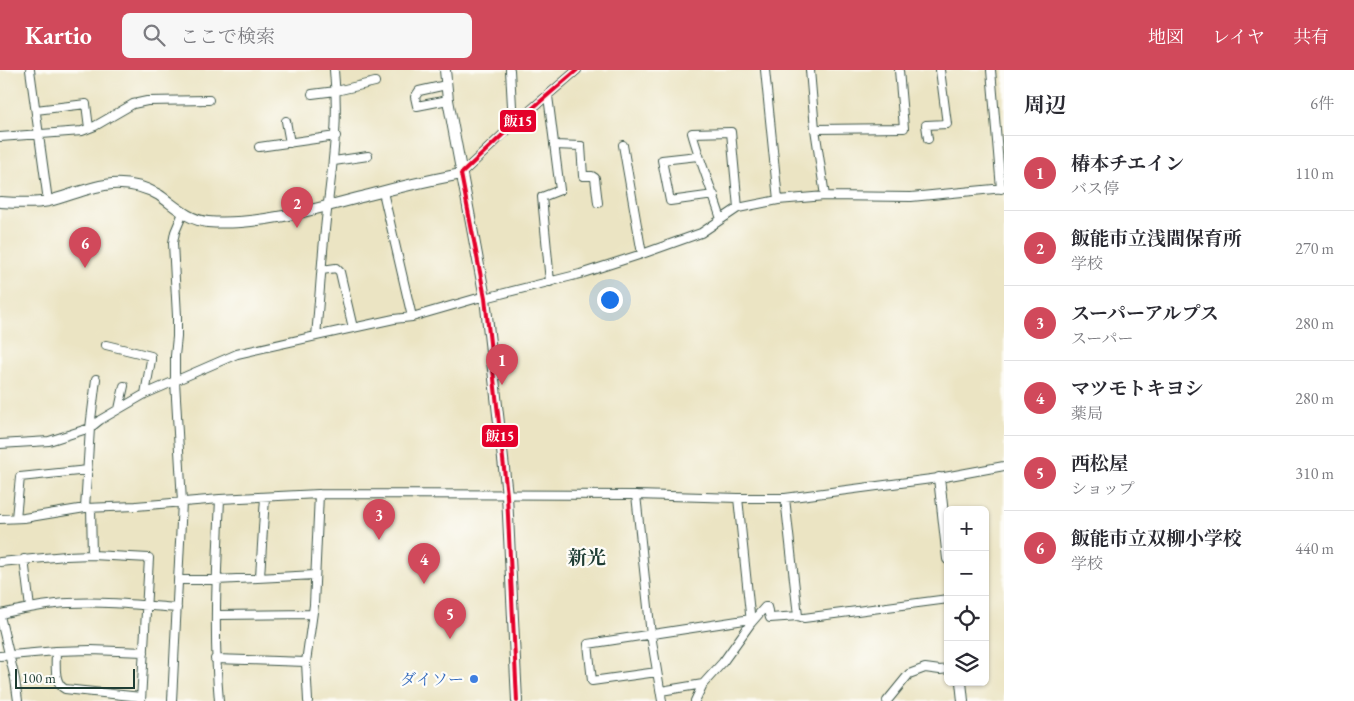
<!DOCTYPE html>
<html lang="ja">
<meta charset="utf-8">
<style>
:root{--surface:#fff;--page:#f7f7f7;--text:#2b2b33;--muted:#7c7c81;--line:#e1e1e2;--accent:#d1495b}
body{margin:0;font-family:"EB Garamond","Noto Serif JP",serif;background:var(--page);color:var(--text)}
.controls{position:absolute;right:15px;bottom:15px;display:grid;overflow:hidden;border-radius:8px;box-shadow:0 1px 4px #0004}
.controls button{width:45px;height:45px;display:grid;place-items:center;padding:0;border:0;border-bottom:1px solid var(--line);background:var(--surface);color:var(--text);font:25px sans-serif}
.scale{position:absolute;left:15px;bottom:12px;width:120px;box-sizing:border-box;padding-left:5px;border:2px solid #1f3d34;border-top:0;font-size:14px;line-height:18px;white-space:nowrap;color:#1f3d34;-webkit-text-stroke:4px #fdfcf7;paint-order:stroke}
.you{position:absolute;left:609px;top:229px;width:18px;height:18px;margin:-12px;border:4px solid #fff;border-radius:50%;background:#1a73e8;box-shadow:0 0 0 8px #1a73e833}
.badge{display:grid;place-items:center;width:32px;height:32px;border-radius:50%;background:var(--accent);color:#fff;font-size:16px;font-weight:700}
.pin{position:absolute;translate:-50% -41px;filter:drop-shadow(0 1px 2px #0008)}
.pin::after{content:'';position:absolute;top:26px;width:18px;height:15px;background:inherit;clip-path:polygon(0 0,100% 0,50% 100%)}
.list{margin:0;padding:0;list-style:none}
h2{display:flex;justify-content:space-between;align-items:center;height:65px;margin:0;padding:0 20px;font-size:21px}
h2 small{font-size:16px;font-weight:400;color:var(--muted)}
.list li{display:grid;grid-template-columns:32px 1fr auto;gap:15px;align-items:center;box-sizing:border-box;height:75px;padding:0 20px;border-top:1px solid var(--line)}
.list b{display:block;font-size:19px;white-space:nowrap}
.list p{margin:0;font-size:16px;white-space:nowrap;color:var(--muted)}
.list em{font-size:16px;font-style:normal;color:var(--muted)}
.icon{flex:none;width:28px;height:28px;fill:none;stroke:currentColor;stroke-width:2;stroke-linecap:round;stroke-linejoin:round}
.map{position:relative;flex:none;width:1004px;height:631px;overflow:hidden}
header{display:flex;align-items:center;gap:30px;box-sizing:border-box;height:70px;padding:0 25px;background:var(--accent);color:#fff}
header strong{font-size:24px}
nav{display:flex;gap:28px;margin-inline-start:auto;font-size:18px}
.search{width:350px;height:45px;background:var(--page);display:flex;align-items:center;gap:12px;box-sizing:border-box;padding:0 18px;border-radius:8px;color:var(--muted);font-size:19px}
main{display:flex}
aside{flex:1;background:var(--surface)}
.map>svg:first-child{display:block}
</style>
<header>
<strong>Kartio</strong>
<div class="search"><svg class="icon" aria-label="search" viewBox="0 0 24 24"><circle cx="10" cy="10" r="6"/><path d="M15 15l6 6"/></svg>ここで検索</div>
<nav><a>地図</a><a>レイヤ</a><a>共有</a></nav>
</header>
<main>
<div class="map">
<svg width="1004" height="631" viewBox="0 0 1004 631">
<rect width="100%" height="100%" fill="#fdfcf7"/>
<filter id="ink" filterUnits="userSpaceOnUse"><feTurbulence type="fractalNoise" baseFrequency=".02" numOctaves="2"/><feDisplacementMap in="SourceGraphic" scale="10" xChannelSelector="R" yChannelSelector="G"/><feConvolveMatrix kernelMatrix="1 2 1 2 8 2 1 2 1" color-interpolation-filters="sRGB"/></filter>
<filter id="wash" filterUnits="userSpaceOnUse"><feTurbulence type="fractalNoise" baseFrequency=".0096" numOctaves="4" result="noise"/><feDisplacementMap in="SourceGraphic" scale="20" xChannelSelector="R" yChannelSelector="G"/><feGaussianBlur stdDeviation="1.12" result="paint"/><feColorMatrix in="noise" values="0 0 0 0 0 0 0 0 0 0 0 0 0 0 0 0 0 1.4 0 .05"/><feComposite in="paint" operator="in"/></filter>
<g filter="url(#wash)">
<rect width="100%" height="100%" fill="#ebe4c3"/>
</g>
<g filter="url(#ink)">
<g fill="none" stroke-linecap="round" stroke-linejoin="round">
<g stroke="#3e5649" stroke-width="10">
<path id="minor" d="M30 0 48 131
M510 0 513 55
M765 0 778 130
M810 0 815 59 825 126
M991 0 1001 119
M446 15 419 21 415 27 417 36 448 30
M312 24 336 21 375 12
M548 26 560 120 542 127 550 212
M36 40 86 34 89 58
M286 51 290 73
M815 59 904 58 899 0
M0 67 82 61 95 56 133 34 147 31 209 30
M928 69 926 55 947 54 940 0
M554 75 581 76 583 106H592L595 108 598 133
M623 75 642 184
M259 77 336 66
M698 86 662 90 670 131 714 125
M334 91 368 86
M461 104 513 55 577 0
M383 122 412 247
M721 149C712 120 700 92 692 63L731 62 738 138
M322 200 336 198 340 202 353 258
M316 266 394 249 412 247 478 228H485L580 204 642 184 701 163 738 138 778 130 825 126 911 127 1004 118
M106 275 151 286V290L145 324
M119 339 124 316
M0 374 49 371 90 358 100 350 145 324 237 284 316 266C320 224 322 182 327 141 333 92 339 50 334 0
M636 425 651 565 662 631
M738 428 751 553
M785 428 798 546
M85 438 90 358 96 309
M91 438 92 485
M16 448 20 407 88 400
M0 449 24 448 85 438 136 436 220 429 319 424 636 425 738 428H785L939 408 1004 396
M24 489 30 538
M0 492 66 486 92 485 149 488 141 631
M260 507 265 427
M178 510H216L315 505
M0 544C23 539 45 534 69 533 104 531 141 535 177 538
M216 545 312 544
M0 546 15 609 18 631
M56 581C56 593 53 613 65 619L141 627
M0 586 56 581 91 580 144 582
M215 589 306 592
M657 602 592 611 588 574 751 549
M661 621 703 614
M172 631 182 432 175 311V286L177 267V246L173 173 175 162 183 143
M219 631C213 563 217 497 220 429
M308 631 306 592 314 535 319 424
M695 631 703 614 723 592 751 553 765 537H767L770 548 798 546 804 548 948 529
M887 631 909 604 925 598 940 600 948 599"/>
</g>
<g stroke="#3e5649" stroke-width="12">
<path id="tertiary" d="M445 0 448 30 485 228 507 425 517 631
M0 132C16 133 34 134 49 131 69 126 91 116 112 114 128 113 145 117 159 125 175 136 188 150 208 152 259 156 320 138 369 125 399 117 430 110 461 104
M939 408 948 489
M961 612 963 631"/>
</g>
<use href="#minor" stroke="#fff" stroke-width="8"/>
<use href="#tertiary" stroke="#fff" stroke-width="10"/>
<g stroke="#fdfcf7" stroke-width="8">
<path id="bus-1" d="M461 104 485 228 507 425 517 631
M461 104 513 55 577 0"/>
</g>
<use href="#bus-1" stroke="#e4002b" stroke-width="4"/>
</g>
</g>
<circle fill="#3f7fe0" stroke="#fdfcf7" stroke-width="2" cx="474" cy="609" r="5"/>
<g text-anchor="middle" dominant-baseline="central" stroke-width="4.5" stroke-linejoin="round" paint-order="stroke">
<g font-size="16" fill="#366cbe" stroke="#fdfcf7" text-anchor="end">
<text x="464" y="609">ダイソー</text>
</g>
<g font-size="19" font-weight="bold" fill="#1f3d34" stroke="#fdfcf7">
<text x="587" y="487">新光</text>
</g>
</g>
<g stroke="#fdfcf7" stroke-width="2">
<rect x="499" y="39" width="38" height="24" rx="5" fill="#e4002b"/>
<rect x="481" y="354" width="38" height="24" rx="5" fill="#e4002b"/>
</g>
<g font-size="14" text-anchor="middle" font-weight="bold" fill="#fff">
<text x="518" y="56">飯15</text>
<text x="500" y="371">飯15</text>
</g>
</svg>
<div class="controls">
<button>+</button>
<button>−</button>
<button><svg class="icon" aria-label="locate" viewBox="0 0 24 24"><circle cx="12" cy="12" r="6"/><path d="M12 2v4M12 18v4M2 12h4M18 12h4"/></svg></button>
<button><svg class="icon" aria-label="layers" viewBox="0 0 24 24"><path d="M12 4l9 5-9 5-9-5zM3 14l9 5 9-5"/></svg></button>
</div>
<div class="scale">100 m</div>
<div class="you"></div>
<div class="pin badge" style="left:502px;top:315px">1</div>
<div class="pin badge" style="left:297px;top:158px">2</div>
<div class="pin badge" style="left:379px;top:470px">3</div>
<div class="pin badge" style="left:424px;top:514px">4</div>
<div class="pin badge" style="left:450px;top:569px">5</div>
<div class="pin badge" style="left:85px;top:198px">6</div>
</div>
<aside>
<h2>周辺<small>6件</small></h2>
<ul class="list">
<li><span class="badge">1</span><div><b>椿本チエイン</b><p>バス停</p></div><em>110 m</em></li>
<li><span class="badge">2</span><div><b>飯能市立浅間保育所</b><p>学校</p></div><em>270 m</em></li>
<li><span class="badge">3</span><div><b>スーパーアルプス</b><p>スーパー</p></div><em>280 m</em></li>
<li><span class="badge">4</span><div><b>マツモトキヨシ</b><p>薬局</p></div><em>280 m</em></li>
<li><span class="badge">5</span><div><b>西松屋</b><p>ショップ</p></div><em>310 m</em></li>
<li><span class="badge">6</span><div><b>飯能市立双柳小学校</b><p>学校</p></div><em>440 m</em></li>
</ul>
</aside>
</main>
